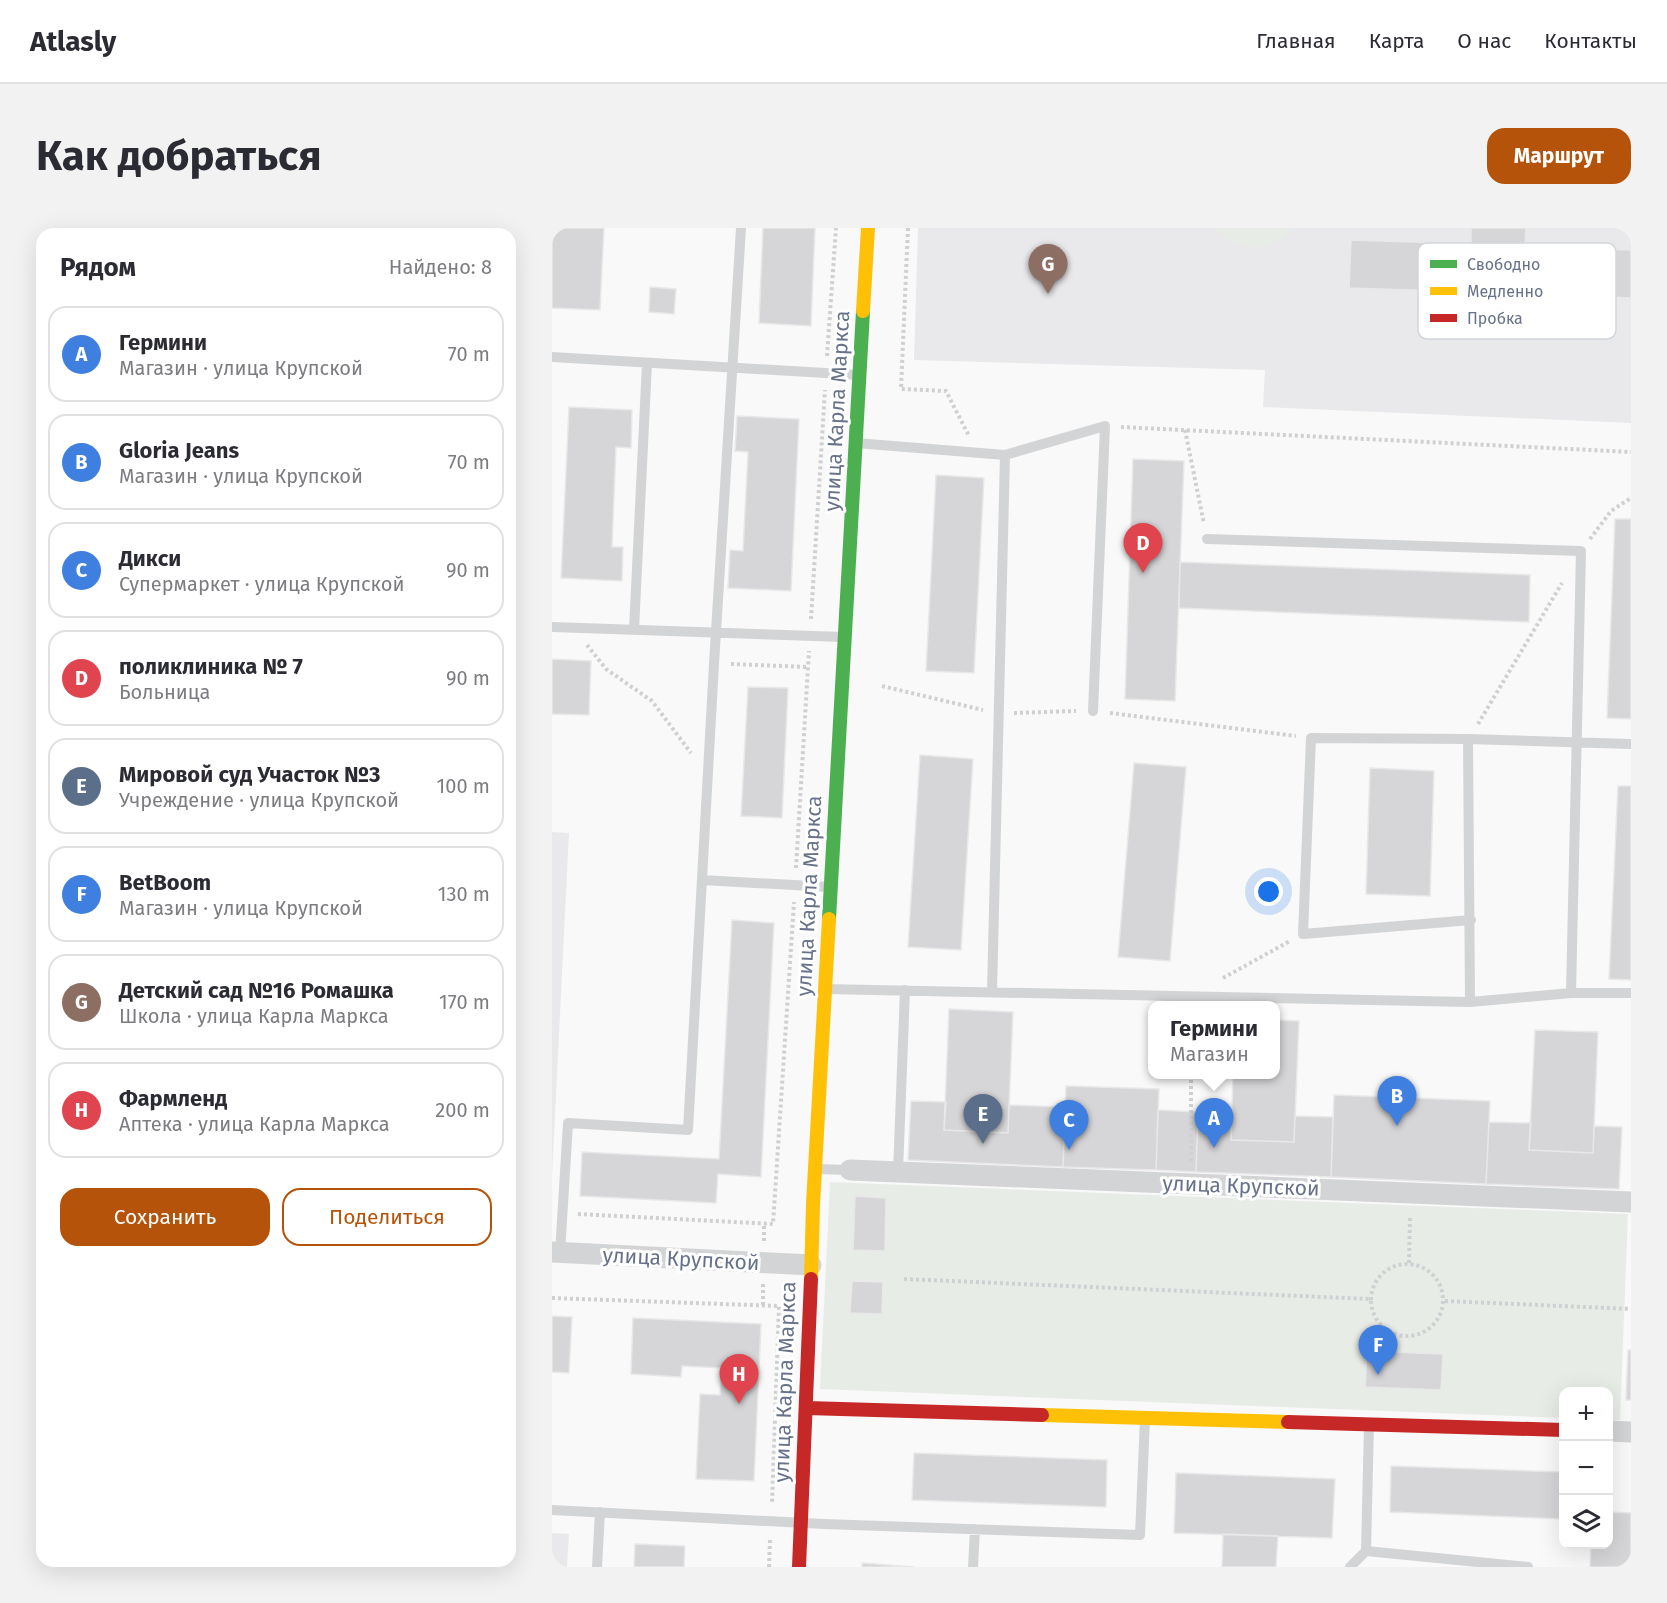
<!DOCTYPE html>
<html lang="ru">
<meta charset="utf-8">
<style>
:root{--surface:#fff;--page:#f2f2f3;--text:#2b2b33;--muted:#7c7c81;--line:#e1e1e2;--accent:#b45309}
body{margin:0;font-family:"Fira Sans",sans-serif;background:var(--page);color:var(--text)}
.controls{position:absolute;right:18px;bottom:18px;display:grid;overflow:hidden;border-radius:12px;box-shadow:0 6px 24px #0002}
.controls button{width:54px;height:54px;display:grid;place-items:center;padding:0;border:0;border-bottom:2px solid var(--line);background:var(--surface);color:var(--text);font:30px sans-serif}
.you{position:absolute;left:717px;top:664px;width:21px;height:21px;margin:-15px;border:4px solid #fff;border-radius:50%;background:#1a73e8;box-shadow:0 0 0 9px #1a73e833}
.badge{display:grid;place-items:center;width:39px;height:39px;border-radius:50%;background:var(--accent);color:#fff;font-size:20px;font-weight:700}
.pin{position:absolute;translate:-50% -50px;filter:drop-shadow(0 2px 3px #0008)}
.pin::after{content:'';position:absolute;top:32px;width:21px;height:18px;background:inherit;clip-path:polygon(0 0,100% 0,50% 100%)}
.popup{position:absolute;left:596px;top:773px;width:132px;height:78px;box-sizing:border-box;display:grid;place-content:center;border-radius:12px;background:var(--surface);filter:drop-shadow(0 2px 4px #0005);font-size:20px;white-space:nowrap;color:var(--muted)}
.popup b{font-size:22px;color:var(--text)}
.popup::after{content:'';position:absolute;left:50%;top:100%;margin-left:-12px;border:12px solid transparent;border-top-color:var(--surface)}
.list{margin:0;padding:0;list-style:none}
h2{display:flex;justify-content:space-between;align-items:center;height:78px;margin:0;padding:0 24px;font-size:26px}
h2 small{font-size:20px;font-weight:400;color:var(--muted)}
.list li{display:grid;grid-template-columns:39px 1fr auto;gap:18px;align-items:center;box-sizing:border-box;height:96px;margin:0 12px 12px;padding:0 12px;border:2px solid var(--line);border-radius:18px}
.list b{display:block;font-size:22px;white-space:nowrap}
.list p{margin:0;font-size:20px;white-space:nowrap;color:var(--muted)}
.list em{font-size:20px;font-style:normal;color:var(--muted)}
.actions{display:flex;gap:12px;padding:18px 24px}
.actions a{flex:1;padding:14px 0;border:2px solid var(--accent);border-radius:18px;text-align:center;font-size:21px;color:var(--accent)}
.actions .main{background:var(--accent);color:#fff}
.icon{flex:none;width:33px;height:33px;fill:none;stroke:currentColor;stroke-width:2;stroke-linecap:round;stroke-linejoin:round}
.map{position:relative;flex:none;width:1079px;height:1339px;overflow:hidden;border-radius:18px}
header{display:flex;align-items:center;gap:36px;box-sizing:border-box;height:84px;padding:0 30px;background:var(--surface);border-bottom:2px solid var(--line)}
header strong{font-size:28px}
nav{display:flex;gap:33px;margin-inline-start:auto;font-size:21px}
.intro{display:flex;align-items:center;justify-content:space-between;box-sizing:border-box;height:144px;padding:0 36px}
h1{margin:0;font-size:42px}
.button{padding:15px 27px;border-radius:18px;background:var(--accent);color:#fff;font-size:21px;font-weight:700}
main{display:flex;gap:36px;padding:0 36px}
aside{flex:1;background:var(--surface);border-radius:18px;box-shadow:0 6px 24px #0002}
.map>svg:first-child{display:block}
</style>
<header>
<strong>Atlasly</strong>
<nav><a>Главная</a><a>Карта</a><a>О нас</a><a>Контакты</a></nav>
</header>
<div class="intro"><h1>Как добраться</h1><a class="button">Маршрут</a></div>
<main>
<aside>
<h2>Рядом<small>Найдено: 8</small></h2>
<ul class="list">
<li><span class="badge" style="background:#3f7fe0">A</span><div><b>Гермини</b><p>Магазин · улица Крупской</p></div><em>70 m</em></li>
<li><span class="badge" style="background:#3f7fe0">B</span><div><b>Gloria Jeans</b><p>Магазин · улица Крупской</p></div><em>70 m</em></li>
<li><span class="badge" style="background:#3f7fe0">C</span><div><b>Дикси</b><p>Супермаркет · улица Крупской</p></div><em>90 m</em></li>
<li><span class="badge" style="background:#e0444e">D</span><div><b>поликлиника № 7</b><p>Больница</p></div><em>90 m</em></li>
<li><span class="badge" style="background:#5c6f8a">E</span><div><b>Мировой суд Участок №3</b><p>Учреждение · улица Крупской</p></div><em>100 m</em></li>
<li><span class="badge" style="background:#3f7fe0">F</span><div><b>BetBoom</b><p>Магазин · улица Крупской</p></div><em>130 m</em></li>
<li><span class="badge" style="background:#8d6e63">G</span><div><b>Детский сад №16 Ромашка</b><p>Школа · улица Карла Маркса</p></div><em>170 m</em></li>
<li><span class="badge" style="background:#e0444e">H</span><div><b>Фармленд</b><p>Аптека · улица Карла Маркса</p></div><em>200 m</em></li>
</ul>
<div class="actions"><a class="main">Сохранить</a><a>Поделиться</a></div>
</aside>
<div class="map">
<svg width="1079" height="1339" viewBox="0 0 1079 1339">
<rect width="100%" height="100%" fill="#f9f9f9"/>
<path fill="#e9e9eb" d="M366 0H1079V195L711 179 713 142 362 132Z
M0 604 17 605 0 947Z
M0 1305 17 1306 15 1339H0Z"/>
<path fill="#e8ece7" d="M665 0H739C725 24 679 26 665 0Z
M278 954 1076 986 1068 1192H1057L1056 1164H1011V1190L268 1161Z"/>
<path fill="#d6d6d8" stroke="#e8e8e8" stroke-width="1.5" d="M0 0H52L48 82 0 80Z
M211 0H263L259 98 207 95Z
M919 0H974L973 18 1079 22V70L974 66V76L918 74V64L797 60 799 12 919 16Z
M98 59 124 61 122 86 97 84Z
M17 179 80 182 79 220 64 219 60 319H71L70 353 9 350Z
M185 188 247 191 239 363 176 360 178 322 191 323 196 224 183 223Z
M581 231 632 233 623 473 573 471Z
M384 247 432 250 422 445 374 443Z
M1063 291H1079V491L1055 490Z
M628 334 978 347 977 394 627 380Z
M0 431 39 433 37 487 0 486Z
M196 459 236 460 230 590 189 588Z
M368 527 421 531 409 722 356 719Z
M582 535 634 539 618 733 566 729Z
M818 540 882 543 878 668 814 666Z
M1066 558H1079V752L1057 751Z
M180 692 222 695 209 949 166 946 164 975 28 968 30 924 167 931Z
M397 781 461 784 456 905 392 902Z
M724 792 747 793 742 914 679 912 681 846H724Z
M983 802 1046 804 1041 925 977 922Z
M514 858 607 861 604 942 511 939Z
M782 867 938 873 934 956 779 949Z
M359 873 394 874 392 902 456 905 457 877 513 879 511 939 356 932Z
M606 882 646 884 644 944 604 942Z
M646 884 680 885 679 912 742 914 743 888 781 889 779 949 644 944Z
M937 894 979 895 977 922 1041 925 1042 898 1070 899 1067 961 934 956Z
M303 968 334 970 333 1023 301 1022Z
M300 1053 331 1054 330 1086 298 1085Z
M0 1088 20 1089 17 1145 0 1144Z
M81 1090 209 1096 202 1253 144 1251 148 1166 168 1167 170 1140 130 1138 129 1149 79 1146Z
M1076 1122H1079V1172H1074Z
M815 1123 891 1126 889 1162 813 1159Z
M362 1225 555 1232 554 1279 360 1272Z
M839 1238 1011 1244V1291L838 1284Z
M624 1245 783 1251 780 1310 622 1305Z
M1056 1284 1079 1285V1339H1038L1039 1316H1056Z
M671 1306 726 1308 724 1339H670Z
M83 1316 133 1318 132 1339H82Z
M310 1335 362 1339H310Z"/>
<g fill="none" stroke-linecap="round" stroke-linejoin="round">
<path stroke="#cfd0d2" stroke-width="4" stroke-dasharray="3 3" stroke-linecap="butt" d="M356 0 349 161 394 163 417 208
M275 128 284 0
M569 199 1079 224
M633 202 652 296
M1038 311 1059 283 1079 270
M259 391 273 162
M35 417 54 441 100 473 139 525
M179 436 256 439
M330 458 431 482
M462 485 524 483
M558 485 744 508
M926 496 1010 355
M244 640 257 423
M671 750 738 713
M639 846V935
M26 986 221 996 242 674
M212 1013V995
M857 1035 858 988
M819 1072a36 36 0 1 1 72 0a36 36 0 1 1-72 0Z
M352 1051 818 1071
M0 1070 227 1078 220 1276
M893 1073 1079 1081
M211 1077V1056
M217 1339 218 1311"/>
<path stroke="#d3d4d5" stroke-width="10" d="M0 129 307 147
M304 215 453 227 553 198 541 483
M655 311 1029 323 1019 765
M0 399 291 409
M82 402 95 135
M916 511 1079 516
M150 652 278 659
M273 761 918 774 1019 765H1079
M440 764 453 227
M918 774 916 511 759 510 751 706 919 692
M264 941 299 942
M342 944H346L353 762
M8 1025 16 895 136 902 162 436 189 0
M0 1282 272 1296 588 1307 593 1191
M814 1323 976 1339
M45 1339 48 1284
M421 1339 423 1301
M798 1339 814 1323 817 1196"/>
<path stroke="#d3d4d5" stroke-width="21" d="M298 942 1079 974
M0 1024 259 1037
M1056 1203 1079 1204"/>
<path stroke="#4caf50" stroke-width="14" d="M277 691 311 83"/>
<path stroke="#ffc107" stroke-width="14" d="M311 83 316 0
M259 1051 261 976 277 691
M490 1187 736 1194"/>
<path stroke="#c62828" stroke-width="14" d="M255 1180 490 1187
M736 1194 1011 1202
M247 1339 259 1051"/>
</g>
<g text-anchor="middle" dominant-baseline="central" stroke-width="6" stroke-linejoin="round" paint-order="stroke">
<g font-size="21" fill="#67728a" stroke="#fff">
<text transform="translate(285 183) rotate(-87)">улица Карла Маркса</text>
<text transform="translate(257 668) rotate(-87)">улица Карла Маркса</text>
<text transform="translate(689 958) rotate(2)">улица Крупской</text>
<text transform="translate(129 1031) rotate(3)">улица Крупской</text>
<text transform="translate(233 1154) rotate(-88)">улица Карла Маркса</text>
</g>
</g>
<rect x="866" y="15" width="198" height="96" rx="9" fill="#fff" stroke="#d1d5dc" stroke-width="1.5"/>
<rect x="878" y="32" width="27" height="8" fill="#4caf50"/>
<rect x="878" y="59" width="27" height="8" fill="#ffc107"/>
<rect x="878" y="86" width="27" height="8" fill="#c62828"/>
<g font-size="16" fill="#67728a">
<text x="915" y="42">Свободно</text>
<text x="915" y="69">Медленно</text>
<text x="915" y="96">Пробка</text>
</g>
</svg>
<div class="controls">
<button>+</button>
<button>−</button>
<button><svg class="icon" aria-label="layers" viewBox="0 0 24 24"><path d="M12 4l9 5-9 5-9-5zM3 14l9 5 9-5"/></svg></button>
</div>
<div class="you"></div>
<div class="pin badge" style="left:662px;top:920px;background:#3f7fe0">A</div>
<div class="popup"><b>Гермини</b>Магазин</div>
<div class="pin badge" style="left:845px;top:898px;background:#3f7fe0">B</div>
<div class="pin badge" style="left:517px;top:922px;background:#3f7fe0">C</div>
<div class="pin badge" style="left:591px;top:345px;background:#e0444e">D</div>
<div class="pin badge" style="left:431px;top:916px;background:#5c6f8a">E</div>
<div class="pin badge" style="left:826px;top:1147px;background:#3f7fe0">F</div>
<div class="pin badge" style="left:496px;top:66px;background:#8d6e63">G</div>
<div class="pin badge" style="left:187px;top:1176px;background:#e0444e">H</div>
</div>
</main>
